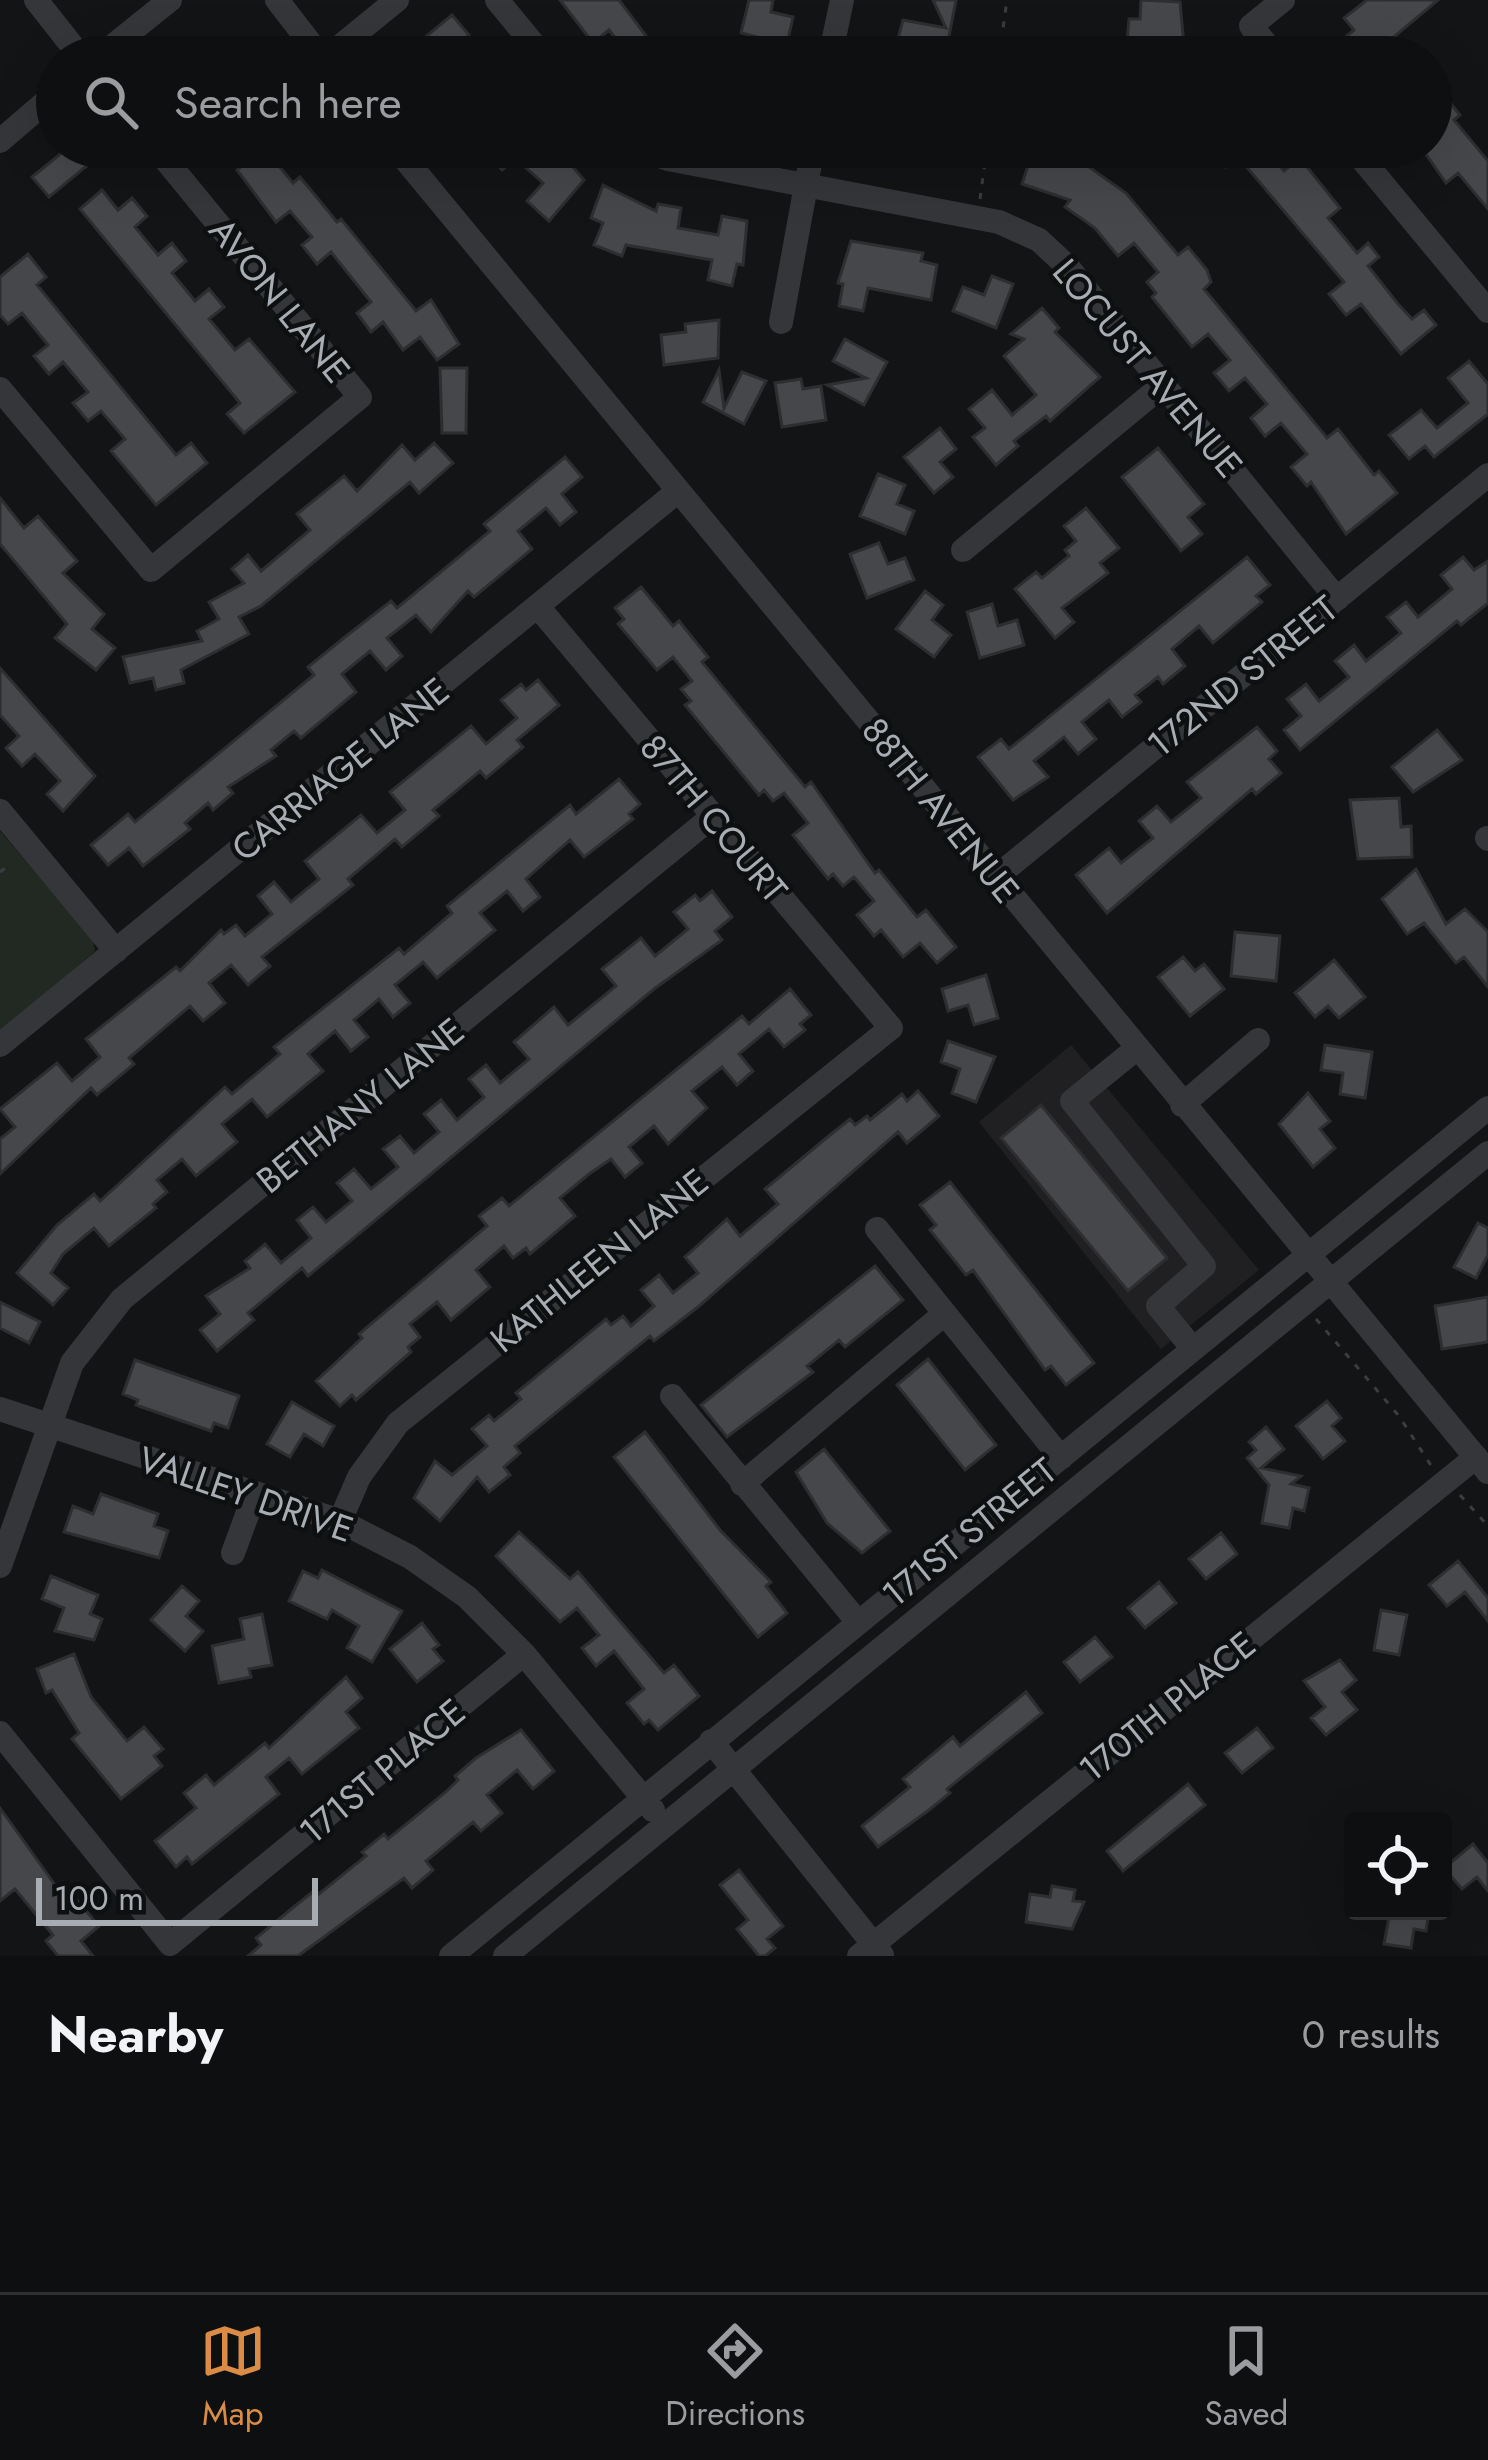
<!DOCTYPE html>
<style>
:root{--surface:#0e0f10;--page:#171819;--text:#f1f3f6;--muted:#9b9c9f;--line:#2e2f30;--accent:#da8c46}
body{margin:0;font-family:Jost,sans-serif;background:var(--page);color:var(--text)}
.controls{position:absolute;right:36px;bottom:36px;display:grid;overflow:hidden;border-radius:12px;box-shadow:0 12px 48px #0002}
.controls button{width:108px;height:108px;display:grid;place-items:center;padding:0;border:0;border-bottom:3px solid var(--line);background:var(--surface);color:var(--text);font:60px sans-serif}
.scale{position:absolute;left:36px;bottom:30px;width:282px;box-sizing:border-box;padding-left:12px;border:6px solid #a7adb3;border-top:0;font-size:33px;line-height:42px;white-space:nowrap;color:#a7adb3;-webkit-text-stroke:9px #0e0f10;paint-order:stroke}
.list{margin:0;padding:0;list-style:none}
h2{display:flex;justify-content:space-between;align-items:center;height:156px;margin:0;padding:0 48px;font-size:51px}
h2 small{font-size:39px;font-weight:400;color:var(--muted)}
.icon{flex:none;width:66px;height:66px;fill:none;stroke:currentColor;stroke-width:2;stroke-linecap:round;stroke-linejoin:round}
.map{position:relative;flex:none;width:1488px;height:1956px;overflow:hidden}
.search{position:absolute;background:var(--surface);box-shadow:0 12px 48px #0002;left:36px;right:36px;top:36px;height:132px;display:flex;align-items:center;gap:30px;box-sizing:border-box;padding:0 42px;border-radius:66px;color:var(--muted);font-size:45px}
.sheet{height:336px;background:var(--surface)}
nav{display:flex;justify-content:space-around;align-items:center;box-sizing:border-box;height:168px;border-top:3px solid var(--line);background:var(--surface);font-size:33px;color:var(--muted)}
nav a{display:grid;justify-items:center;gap:6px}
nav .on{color:var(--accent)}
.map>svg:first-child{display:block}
</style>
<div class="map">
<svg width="1488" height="1956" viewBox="0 0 1488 1956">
<rect width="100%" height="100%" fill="#131415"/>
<path fill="#202022" d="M1071 1045 1259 1270 1161 1349 979 1122Z"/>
<path fill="#222922" d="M0 831 93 940 95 951 0 1033Z"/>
<path fill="#46474a" stroke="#2e2e31" stroke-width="3" d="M560 0H619L662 57H630L609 30 593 43Z
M749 0H773L771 12 793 17 787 44 741 33Z
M933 0H956L945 57H893L903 20 946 28Z
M1141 0 1180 2 1184 45 1127 41 1129 19H1140Z
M1367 0H1438L1370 57H1344L1335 46 1354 30 1344 18Z
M452 15 469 35 442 57H401Z
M1443 94 1460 115 1454 120 1488 161V209L1458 173 1446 183 1421 147H1431V104Z
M69 147H93L100 155 49 197 32 177Z
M241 147H288L273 159 293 183 300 177 337 222 341 219 416 311 431 300 459 344 437 360 420 337 403 350 383 322 371 332 357 313 371 302 331 252 317 264 302 245 312 237 290 211 276 222 237 170 242 166 232 154Z
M483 147H556L584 180 549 221 527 201 543 183 516 159 502 170Z
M1034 147 1081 155 1079 160 1126 193 1178 255 1188 247 1207 270 1211 282 1204 289 1327 438 1338 429 1374 475 1379 471 1397 493 1346 534 1311 482 1307 486 1291 467 1307 454 1281 423 1265 436 1251 418 1267 404 1245 378 1229 391 1214 373 1230 360 1208 334 1192 347 1152 297 1156 293 1147 282 1158 272 1134 243 1118 256 1095 228 1065 207 1070 200 1022 184Z
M1210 147H1264L1284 171 1300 158 1340 208 1328 218 1357 253 1368 243 1379 257 1368 266 1398 304 1412 319 1424 310 1436 325 1401 354 1361 304 1346 315 1329 294 1344 282 1239 158 1226 167Z
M603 185 656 211 658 204 681 208 678 228 718 235 722 216 747 221 743 265 737 264 732 286 708 280 712 260 626 245 622 256 594 245 603 223 591 218Z
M102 190 118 210 132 198 147 216 135 227 158 255 172 243 186 261 172 273 195 301 209 289 224 307 209 319 235 350 249 339 295 392 244 433 227 414 240 403 80 209Z
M851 241 923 253 921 261 937 265 931 300 868 288 863 311 839 306 843 284 838 283Z
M28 254 46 277 37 285 176 455 191 443 207 463 156 505 111 451 125 439 101 411 88 421 73 403 88 392 63 362 49 374 34 356 48 345 22 313 8 324 0 315V277Z
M992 276 1013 284 996 328 953 311 963 287 984 295Z
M1042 308 1059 328 1055 332 1100 377 1050 421 1046 416 1014 441 1018 446 996 465 973 437 985 428 969 409 992 390 1012 415 1036 395 1004 356 1024 339 1011 334Z
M719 320 718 358 664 365 661 335 686 332 685 324Z
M845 339 887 362 864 405 827 385 866 378 833 361Z
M1469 361 1488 384V414L1434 457 1425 446 1409 459 1389 435 1421 410 1437 428 1468 403 1448 378Z
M440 368H467L466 433H442Z
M719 370 724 408 742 372 766 381 744 424 703 402Z
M801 379 803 389 821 386 826 420 782 427 775 383Z
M940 428 956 449 940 462 953 477 934 493 904 457Z
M434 443 453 463 419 493 410 482 261 606 239 617 249 634 181 670 184 683 156 690 153 678 130 683 123 657 202 641 197 631 219 619 209 602 244 583 232 569 248 555 261 571 310 530 297 514 344 476 357 491 402 445 415 460Z
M1158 448 1204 504 1188 517 1202 534 1181 551 1122 477Z
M565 457 582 477 562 494 576 512 560 525 546 508 518 531 532 549 474 597 468 591 431 632 416 615 387 638 402 656 386 670 370 651 342 674 356 692 301 738 294 731 271 750 276 756 228 787 233 793 213 810 208 803 185 823 190 829 143 866 129 848 108 865 91 845 128 814 135 822 314 675 308 667 345 637 391 601 397 608 437 575 490 531 484 524Z
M878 474 905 485 897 504 914 511 905 534 860 516Z
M0 498 24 528 38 516 77 561 63 573 104 614 92 629 115 648 96 670 55 638 67 624 0 544Z
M1086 508 1119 548 1100 563 1108 573 1062 608 1074 622 1055 638 1015 589 1036 572 1042 578 1069 556 1065 550 1076 541 1064 526Z
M879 543 888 564 905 558 914 580 867 598 850 554Z
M1247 557 1270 585 1256 596 1262 602 1213 643 1199 626 1172 649 1185 666 1163 684 1158 677 1135 695 1141 702 1122 717 1109 700 1082 722 1096 739 1078 754 1064 737 1034 761 1048 777 1013 800 978 757 1001 739 1009 749Z
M1463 557 1474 570 1488 561V603L1461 625 1457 621 1300 750 1284 730 1301 716 1287 699 1306 684 1319 701 1349 677 1335 661 1354 645 1366 661 1401 633 1387 617 1406 602 1418 617 1452 589 1441 575Z
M641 587 673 626 679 621 708 657 702 662 805 787 811 782 875 873 879 870 917 917 926 910 956 947 937 963 920 943 903 957 881 930 874 936 857 915 874 901 854 877 843 886 833 874 828 879 793 835 808 823 784 793 773 801 764 790 759 795 685 705 691 701 681 689 692 681 673 657 657 670 618 624 624 619 615 608Z
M925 591 943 605 932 620 951 635 934 657 896 629Z
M992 604 998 626 1017 620 1024 645 980 658 967 612Z
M0 668 95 776 63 811 47 794 60 781 35 754 22 766 6 748 19 736 0 715Z
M538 680 559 705 517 740 523 747 486 778 480 771 433 810 439 816 402 847 395 839 348 879 353 885 262 957 270 966 248 985 231 965 209 983 225 1003 203 1021 190 1006 129 1058 134 1064 97 1095 91 1088 0 1174V1139L15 1127 0 1109 57 1063 72 1081 100 1057 86 1039 176 967 180 971 221 930 224 934 236 925 245 936 272 914 258 896 274 882 291 902 319 879 305 861 361 815 377 833 405 810 390 792 471 726 486 744 517 718 501 700 521 684 526 690Z
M1257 727 1277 751 1269 759 1281 773 1256 794 1252 789 1107 913 1076 875 1109 848 1121 863 1153 838 1139 821 1157 806 1171 822 1201 798 1187 782Z
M1437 730 1462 760 1413 792 1392 767Z
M619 779 640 804 629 814 633 819 584 857 570 840 526 879 540 897 523 911 507 891 480 913 495 930 437 978 423 962 395 985 410 1003 393 1017 379 999 354 1020 368 1037 351 1051 335 1031 308 1054 323 1071 267 1117 252 1099 222 1124 237 1142 196 1176 182 1159 157 1180 167 1192 153 1204 156 1208 109 1246 94 1228 63 1254 51 1273 68 1288 53 1305 17 1273 57 1225 94 1194 100 1201 225 1087 232 1094 280 1054 274 1047 399 948 404 954 452 913 447 906 570 805 576 814Z
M1399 798 1401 827 1411 826 1412 857 1358 859 1350 800Z
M1416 869 1446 924 1465 909 1488 932V987L1464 957 1456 963 1424 923 1407 934 1382 899Z
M712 891 732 917 715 931 722 940 654 989 308 1276 302 1268 248 1313 254 1320 217 1351 200 1330 220 1314 206 1296 250 1268 245 1261 265 1244 281 1263 311 1238 297 1220 313 1207 326 1222 352 1201 337 1183 354 1169 371 1189 398 1167 383 1149 400 1136 414 1153 439 1132 424 1114 441 1100 457 1120 484 1097 469 1079 486 1065 500 1083 529 1059 514 1042 554 1007 568 1025 616 986 602 969 641 938 655 956 688 929 674 912 695 895 700 901Z
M1235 932 1280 936 1276 981 1231 976Z
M1183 957 1195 971 1204 964 1224 989 1190 1016 1158 977Z
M1334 960 1365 997 1339 1018 1328 1006 1315 1017 1295 993Z
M986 975 998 1018 974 1025 968 1005 948 1011 942 989Z
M790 989 811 1015 800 1024 805 1030 784 1047 769 1029 739 1054 753 1071 737 1085 722 1067 692 1091 707 1108 668 1144 654 1126 629 1147 642 1163 625 1177 611 1159 589 1174 560 1198 575 1216 530 1254 526 1248 513 1258 504 1246 476 1270 490 1287 451 1320 437 1302 410 1324 420 1337 408 1347 411 1352 356 1400 352 1395 340 1406 316 1381 362 1338 359 1334 487 1226 479 1216 502 1198 509 1206 742 1016 749 1024Z
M948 1041 995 1057 976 1102 952 1093 960 1069 941 1062Z
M1325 1045 1372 1052 1365 1098 1340 1094 1343 1073 1321 1070Z
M918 1091 939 1116 907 1143 898 1132 698 1307 654 1341 650 1336 515 1446 520 1453 504 1467 510 1475 489 1492 477 1477 440 1521 414 1498 435 1461 452 1475 487 1446 472 1429 489 1415 494 1421 521 1399 516 1393 606 1319 611 1325 623 1316 631 1326 654 1306 641 1290 659 1275 673 1293 698 1273 685 1257 727 1219 740 1236 778 1204 765 1189 830 1135 850 1119 855 1125 867 1116 870 1120 902 1094 907 1101Z
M1308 1093 1330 1121 1320 1129 1335 1148 1313 1167 1279 1124Z
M1041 1105 1167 1258 1128 1291 1001 1138Z
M950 1182 1094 1363 1066 1385 1051 1366 1045 1370 973 1270 966 1275 930 1230 936 1225 920 1205Z
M1478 1223 1488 1228V1255L1476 1278 1454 1267Z
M875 1266 903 1300 845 1347 839 1340 807 1366 813 1372 727 1437 701 1405Z
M1488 1297V1342L1442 1349 1435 1306Z
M0 1302 40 1322 29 1343 0 1328Z
M928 1359 996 1445 965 1470 897 1385Z
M135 1360 239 1396 228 1428 214 1423 211 1431 136 1405 138 1400 123 1394Z
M1327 1401 1341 1418 1332 1426 1345 1441 1323 1459 1296 1426Z
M292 1402 334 1426 323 1446 304 1434 290 1457 267 1444Z
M1266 1427 1284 1449 1261 1468 1301 1476 1291 1484 1309 1488 1304 1511 1293 1508 1289 1528 1262 1523 1269 1485 1247 1458 1256 1450 1249 1442Z
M645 1432 720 1530 771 1582 766 1586 787 1613 758 1637 614 1457Z
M824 1449 890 1531 862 1553 827 1523 796 1472Z
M101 1494 158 1514 154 1526 168 1531 159 1558 64 1532 73 1506 93 1514Z
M519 1532 570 1579 578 1572 664 1673 674 1665 699 1696 658 1730 649 1720 644 1724 627 1703 644 1689 614 1651 596 1666 582 1648 599 1635 577 1608 560 1622 496 1556Z
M1221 1533 1237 1554 1206 1579 1189 1559Z
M1458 1561 1488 1598V1621L1465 1592 1447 1606 1429 1585Z
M322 1570 402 1611 372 1662 347 1648 359 1626 332 1610 327 1619 289 1601 303 1571 318 1578Z
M51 1576 98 1595 90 1614 102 1619 94 1640 55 1631 64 1608 42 1599Z
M1159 1582 1176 1603 1145 1628 1128 1608Z
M182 1586 199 1601 186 1616 203 1631 185 1651 151 1620Z
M1381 1610 1407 1615 1399 1655 1374 1650Z
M262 1614 272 1665 249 1669 251 1677 219 1683 212 1646 244 1639 240 1619Z
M422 1623 439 1645 433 1649 443 1661 417 1682 390 1649Z
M1095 1637 1112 1657 1080 1682 1064 1662Z
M74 1654 91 1697 127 1741 144 1727 163 1749 154 1756 162 1766 121 1799 72 1739 79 1733 52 1690 46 1693 37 1669Z
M1340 1660 1356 1680 1342 1692 1357 1710 1326 1735 1311 1718 1325 1707 1304 1681Z
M346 1677 362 1698 346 1712 359 1728 302 1774 289 1758 266 1777 279 1794 192 1864 187 1857 176 1867 155 1841 196 1808 184 1793 206 1775 214 1785 265 1743 269 1748Z
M1026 1692 1042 1713 947 1789 950 1793 929 1810 878 1847 862 1826 910 1787 903 1779 953 1737 960 1746Z
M1257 1728 1273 1748 1242 1773 1225 1753Z
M521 1730 554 1771 533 1789 517 1770 487 1795 502 1813 481 1831 473 1822 426 1861 433 1870 412 1888 404 1878 298 1956H248L261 1945 256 1938 295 1906 315 1890 319 1894 366 1856 362 1852 384 1834 388 1839 447 1791 458 1780 455 1776 476 1758Z
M1188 1784 1205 1805 1123 1871 1107 1851Z
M0 1808 58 1889 64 1885 99 1926 81 1941 93 1956H58L46 1941 53 1935 15 1889 0 1901Z
M1473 1844 1488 1863V1891L1477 1877 1462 1889 1444 1868Z
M739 1870 783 1926 767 1939 775 1948 765 1956H759L737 1929 748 1920 720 1885Z
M1052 1886 1075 1890 1073 1901 1084 1902 1072 1929 1026 1922 1030 1894 1050 1897Z
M1390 1911H1429L1426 1931 1414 1929 1411 1948 1384 1944Z"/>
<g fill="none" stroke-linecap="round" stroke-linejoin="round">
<path stroke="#3b3d40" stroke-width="3" stroke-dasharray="6 9" stroke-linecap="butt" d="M999 57 1007 0
M980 199 987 147
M0 872 12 863
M1316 1319 1399 1416 1432 1467
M1460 1495 1488 1526"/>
<path stroke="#353639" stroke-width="24" d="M36 0 81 57
M277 0 321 57
M497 0 544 57
M99 57 170 0
M327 57 397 0
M830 57 842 0
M1277 57 1251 26 1283 0
M0 141 57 92
M395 147 1488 1472
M633 147 668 159 999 222 1039 240 1067 266 1337 599
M1352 147 1488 311
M781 322 813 147
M0 389 151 570 360 397 155 147
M963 550 1163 385
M0 811 116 951
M1487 838 1488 839
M996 877 1488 475
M0 1045 678 491
M1136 1049 1072 1101 1204 1266 1158 1306 1193 1349
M1182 1105 1258 1040
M877 1229 1061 1458
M672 1396 857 1621
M0 1409 340 1521 410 1557 467 1597 524 1654 653 1810
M742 1484 944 1314
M340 1521 359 1477 398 1423 891 1028 539 608
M233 1553 254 1496
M0 1566 72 1363 122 1299 712 817
M0 1733 170 1944 524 1654
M711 1741 882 1955
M451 1956 1488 1108
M505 1956 1488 1153
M859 1956 1476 1457"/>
</g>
<g text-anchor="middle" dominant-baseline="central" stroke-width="9" stroke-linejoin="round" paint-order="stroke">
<g font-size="36" fill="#a7adb3" stroke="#0e0f10">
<text transform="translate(280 300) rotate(51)">AVON LANE</text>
<text transform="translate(1148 368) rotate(50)">LOCUST AVENUE</text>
<text transform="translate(1242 676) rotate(-39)">172ND STREET</text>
<text transform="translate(340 769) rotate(-39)">CARRIAGE LANE</text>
<text transform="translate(941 810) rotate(51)">88TH AVENUE</text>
<text transform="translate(714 818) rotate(50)">87TH COURT</text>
<text transform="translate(360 1105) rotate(-39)">BETHANY LANE</text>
<text transform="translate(599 1260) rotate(-39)">KATHLEEN LANE</text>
<text transform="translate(246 1494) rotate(19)">VALLEY DRIVE</text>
<text transform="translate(969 1532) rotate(-39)">171ST STREET</text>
<text transform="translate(1167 1706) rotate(-39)">170TH PLACE</text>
<text transform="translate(382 1771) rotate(-40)">171ST PLACE</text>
</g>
</g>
</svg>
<div class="controls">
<button><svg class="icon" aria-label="locate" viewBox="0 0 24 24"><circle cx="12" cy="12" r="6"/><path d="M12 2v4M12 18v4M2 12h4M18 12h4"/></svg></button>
</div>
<div class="scale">100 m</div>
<div class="search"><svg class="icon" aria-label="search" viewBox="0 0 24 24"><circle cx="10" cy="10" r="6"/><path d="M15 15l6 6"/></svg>Search here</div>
</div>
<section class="sheet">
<h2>Nearby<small>0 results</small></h2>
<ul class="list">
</ul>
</section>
<nav>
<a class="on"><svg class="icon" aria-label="map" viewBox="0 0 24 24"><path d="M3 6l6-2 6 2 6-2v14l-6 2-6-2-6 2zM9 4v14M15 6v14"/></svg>Map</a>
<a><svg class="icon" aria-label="directions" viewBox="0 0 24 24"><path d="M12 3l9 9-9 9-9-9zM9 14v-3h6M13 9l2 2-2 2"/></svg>Directions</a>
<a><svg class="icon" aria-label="saved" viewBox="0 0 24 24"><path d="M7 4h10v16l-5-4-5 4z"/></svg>Saved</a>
</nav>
